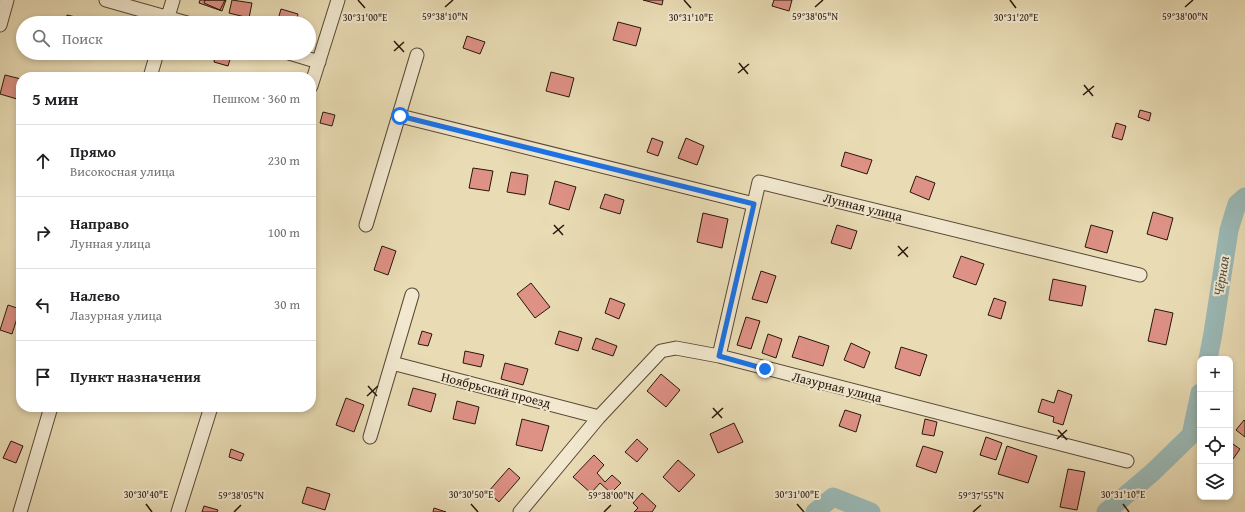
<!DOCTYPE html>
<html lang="ru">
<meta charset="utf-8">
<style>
:root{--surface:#fff;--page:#f6f6f6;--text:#202124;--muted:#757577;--line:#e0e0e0}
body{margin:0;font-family:"Gentium Book Plus",serif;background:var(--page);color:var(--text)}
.controls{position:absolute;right:12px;bottom:12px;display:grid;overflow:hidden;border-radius:8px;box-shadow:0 2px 6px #0003}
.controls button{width:36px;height:36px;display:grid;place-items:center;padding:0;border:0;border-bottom:1px solid var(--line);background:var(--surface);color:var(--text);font:20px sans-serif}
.stop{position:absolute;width:12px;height:12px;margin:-9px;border:3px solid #1a73e8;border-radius:50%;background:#fff}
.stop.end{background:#1a73e8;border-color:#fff;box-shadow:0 1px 4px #0008}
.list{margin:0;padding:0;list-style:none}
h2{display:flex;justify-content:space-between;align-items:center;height:52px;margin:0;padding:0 16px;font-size:17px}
h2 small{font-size:13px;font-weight:400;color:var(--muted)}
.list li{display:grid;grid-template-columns:26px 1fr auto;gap:12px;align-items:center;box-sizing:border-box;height:72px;padding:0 16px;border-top:1px solid var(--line)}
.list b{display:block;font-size:15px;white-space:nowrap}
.list p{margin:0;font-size:13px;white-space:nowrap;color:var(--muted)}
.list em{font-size:13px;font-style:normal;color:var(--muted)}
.icon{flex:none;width:22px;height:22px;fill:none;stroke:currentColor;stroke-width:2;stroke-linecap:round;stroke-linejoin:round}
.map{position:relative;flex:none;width:1245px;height:512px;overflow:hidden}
.search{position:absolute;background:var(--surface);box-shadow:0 2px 6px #0003;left:16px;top:16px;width:300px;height:44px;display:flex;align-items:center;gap:10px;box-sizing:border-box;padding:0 14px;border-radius:22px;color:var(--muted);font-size:15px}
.panel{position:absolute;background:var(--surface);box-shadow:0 2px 6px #0003;left:16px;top:72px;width:300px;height:340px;border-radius:16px}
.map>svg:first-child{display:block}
</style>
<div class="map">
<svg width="1245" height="512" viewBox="0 0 1245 512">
<rect width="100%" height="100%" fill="#e9dcb5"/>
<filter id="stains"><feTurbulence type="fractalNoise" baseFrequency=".005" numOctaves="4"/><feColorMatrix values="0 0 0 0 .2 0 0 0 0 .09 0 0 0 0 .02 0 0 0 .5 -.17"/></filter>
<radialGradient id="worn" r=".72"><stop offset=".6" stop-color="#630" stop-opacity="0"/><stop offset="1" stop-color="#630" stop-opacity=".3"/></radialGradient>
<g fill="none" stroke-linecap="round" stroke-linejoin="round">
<path stroke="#9ab9b6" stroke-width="19" d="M1208 359 1213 333 1229 230 1237 204 1245 197
M815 512 833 497 871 512
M1106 512 1153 472 1191 435 1200 393"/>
</g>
<path fill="#de9185" stroke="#28170b" d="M200 0H226L222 11 199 3Z
M205 0H225L220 10 204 3Z
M232 0 252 3 249 18 229 13Z
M643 0H663L662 5Z
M774 0H792L789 11 772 6Z
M281 9 298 14 296 23H277Z
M67 15 80 18 79 23H64Z
M618 22 641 28 636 46 613 40Z
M467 36 485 42 480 54 463 48Z
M216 53H232L228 66 214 62Z
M551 72 574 78 569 97 546 91Z
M5 75 21 79 17 99 0 94Z
M1140 110 1151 113 1149 121 1138 117Z
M323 112 335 115 332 126 320 123Z
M1116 123 1126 126 1122 140 1112 137Z
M652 138 663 142 658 156 647 152Z
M686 138 704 146 697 165 678 158Z
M845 152 872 160 867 174 841 166Z
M473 168 493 171 489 191 469 188Z
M511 172 528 175 525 195 507 192Z
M916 176 935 183 929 200 910 192Z
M555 181 576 187 569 210 549 204Z
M605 194 624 200 620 214 600 208Z
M1153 212 1173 218 1167 240 1147 234Z
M703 213 728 219 722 248 697 242Z
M837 225 857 231 851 249 831 243Z
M1091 225 1113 231 1107 253 1085 247Z
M382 246 396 251 388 275 374 270Z
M961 256 984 264 976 285 953 277Z
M761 271 776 276 767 303 752 299Z
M1053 279 1086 286 1082 306 1049 300Z
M531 283 550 307 535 318 517 294Z
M610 298 625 304 619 319 605 313Z
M994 298 1006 302 1001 319 988 315Z
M8 305 20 309 12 334 0 330Z
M1155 309 1173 313 1166 345 1148 341Z
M746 317 760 321 751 349 737 345Z
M422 331 432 334 428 346 418 344Z
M559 331 582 338 578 351 555 344Z
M768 334 782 339 776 358 762 353Z
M799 336 829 346 823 366 792 357Z
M596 338 617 346 613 356 592 349Z
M851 343 870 352 864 368 844 360Z
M901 347 927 355 920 376 895 368Z
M465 351 484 355 481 367 463 363Z
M505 363 528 369 523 385 501 379Z
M661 374 680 390 666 407 647 391Z
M413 388 436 394 431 412 408 405Z
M1058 390 1072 395 1063 425 1053 422 1054 417 1038 412 1042 399 1054 403Z
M346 398 364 405 354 432 336 425Z
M457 401 479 407 475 424 453 419Z
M845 410 861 415 856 432 839 426Z
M522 419 549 426 542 451 516 445Z
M925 419 937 422 934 436 922 434Z
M1244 420 1245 421V437L1236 430Z
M734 423 743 442 718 453 710 434Z
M986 437 1002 443 996 460 980 455Z
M637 439 648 449 637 462 625 452Z
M11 441 23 446 16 463 3 458Z
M1230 442 1240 449 1233 459 1230 458Z
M923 446 943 452 936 473 916 466Z
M1007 446 1037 456 1028 483 998 474Z
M231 449 244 454 241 461 229 457Z
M594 455 604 465 597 473 605 482 612 475 621 483 611 493 600 483 591 493 573 477Z
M678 460 695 475 679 492 663 477Z
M509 468 520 478 499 502 488 492Z
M1068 469 1085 472 1077 510 1060 507Z
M307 487 330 494 325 510 302 503Z
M642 493 656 506 652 512H634L638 508 633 503Z
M204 506 218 510 217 512H202Z
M434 508 446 512H433Z"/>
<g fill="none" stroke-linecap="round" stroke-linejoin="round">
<g stroke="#584836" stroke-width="15">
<path id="minor" d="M106 0 187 23
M166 23 173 0
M0 25 7 0
M289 53 319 62
M150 77 157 53
M311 86 338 0
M400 116 754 204
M366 225 417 55
M719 356 759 182 1140 275
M392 363 599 417
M370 437 412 295
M20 512 51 407
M178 512 211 407
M520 512 599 417 661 351 676 348 719 356 1127 461"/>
</g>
<use href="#minor" stroke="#f1e8cf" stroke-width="13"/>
</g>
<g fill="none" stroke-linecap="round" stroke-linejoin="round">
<path stroke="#1a73e8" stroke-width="5" d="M400 116 754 204 719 356 765 369"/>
</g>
<path fill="none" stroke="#28170b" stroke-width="1.5" d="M358 0 365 8M684 0 691 8M1010 0 1016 8M445 7 453 0M815 7 823 0M1185 7 1193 0M394 41 404 52M394 51 404 42M739 63 748 74M738 73 749 64M1084 85 1093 96M1083 95 1094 86M554 225 563 235M553 234 564 225M898 246 908 257M898 256 908 247M368 386 377 396M367 396 378 386M713 408 722 418M712 418 723 408M1058 430 1067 440M1057 439 1067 430M146 504 152 512M471 504 478 512M797 504 804 512M1123 504 1129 512M234 512 241 505M604 512 611 505M973 512 981 505"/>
<g text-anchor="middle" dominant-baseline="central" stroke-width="4" stroke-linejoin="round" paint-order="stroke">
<g font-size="13" fill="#28170b" stroke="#f1e8cf">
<text transform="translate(863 207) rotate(14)">Лунная улица</text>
<text transform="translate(837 387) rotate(14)">Лазурная улица</text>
<text transform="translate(496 390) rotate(14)">Ноябрьский проезд</text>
</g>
<g font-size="14" font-style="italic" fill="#505047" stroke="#f1e8cf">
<text transform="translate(1221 276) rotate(-81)">Чёрная</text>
</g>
</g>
<g font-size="10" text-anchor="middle" fill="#28170b" stroke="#f1e8cf" stroke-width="4" stroke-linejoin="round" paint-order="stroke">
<text x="445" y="20">59°38'10"N</text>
<text x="815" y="20">59°38'05"N</text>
<text x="1185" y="20">59°38'00"N</text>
<text x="365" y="21">30°31'00"E</text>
<text x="691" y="21">30°31'10"E</text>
<text x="1016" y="21">30°31'20"E</text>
<text x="146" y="498">30°30'40"E</text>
<text x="471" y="498">30°30'50"E</text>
<text x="797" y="498">30°31'00"E</text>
<text x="1123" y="498">30°31'10"E</text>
<text x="241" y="499">59°38'05"N</text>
<text x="611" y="499">59°38'00"N</text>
<text x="981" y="499">59°37'55"N</text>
</g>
<rect width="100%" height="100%" filter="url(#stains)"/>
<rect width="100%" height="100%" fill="url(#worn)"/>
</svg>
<div class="controls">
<button>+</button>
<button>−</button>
<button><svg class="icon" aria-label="locate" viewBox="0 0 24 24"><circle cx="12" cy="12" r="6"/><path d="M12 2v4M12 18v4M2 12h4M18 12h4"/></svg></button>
<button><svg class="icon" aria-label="layers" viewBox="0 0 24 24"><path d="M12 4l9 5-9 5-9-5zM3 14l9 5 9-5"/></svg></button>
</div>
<div class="stop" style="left:400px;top:116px"></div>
<div class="stop end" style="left:765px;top:369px"></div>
<div class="search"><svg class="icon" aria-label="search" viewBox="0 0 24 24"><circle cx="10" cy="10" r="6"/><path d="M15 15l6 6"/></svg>Поиск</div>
<section class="panel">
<h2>5 мин<small>Пешком · 360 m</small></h2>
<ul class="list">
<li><svg class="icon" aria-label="ahead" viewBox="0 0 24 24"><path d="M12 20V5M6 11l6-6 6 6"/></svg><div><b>Прямо</b><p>Високосная улица</p></div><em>230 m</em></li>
<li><svg class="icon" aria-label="right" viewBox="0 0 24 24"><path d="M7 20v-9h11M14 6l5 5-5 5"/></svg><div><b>Направо</b><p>Лунная улица</p></div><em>100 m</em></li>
<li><svg class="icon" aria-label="left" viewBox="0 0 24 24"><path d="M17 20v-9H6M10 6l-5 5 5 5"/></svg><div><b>Налево</b><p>Лазурная улица</p></div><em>30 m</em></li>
<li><svg class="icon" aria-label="arrive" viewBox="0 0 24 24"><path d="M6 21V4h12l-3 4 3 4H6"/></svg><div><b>Пункт назначения</b></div></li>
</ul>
</section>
</div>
